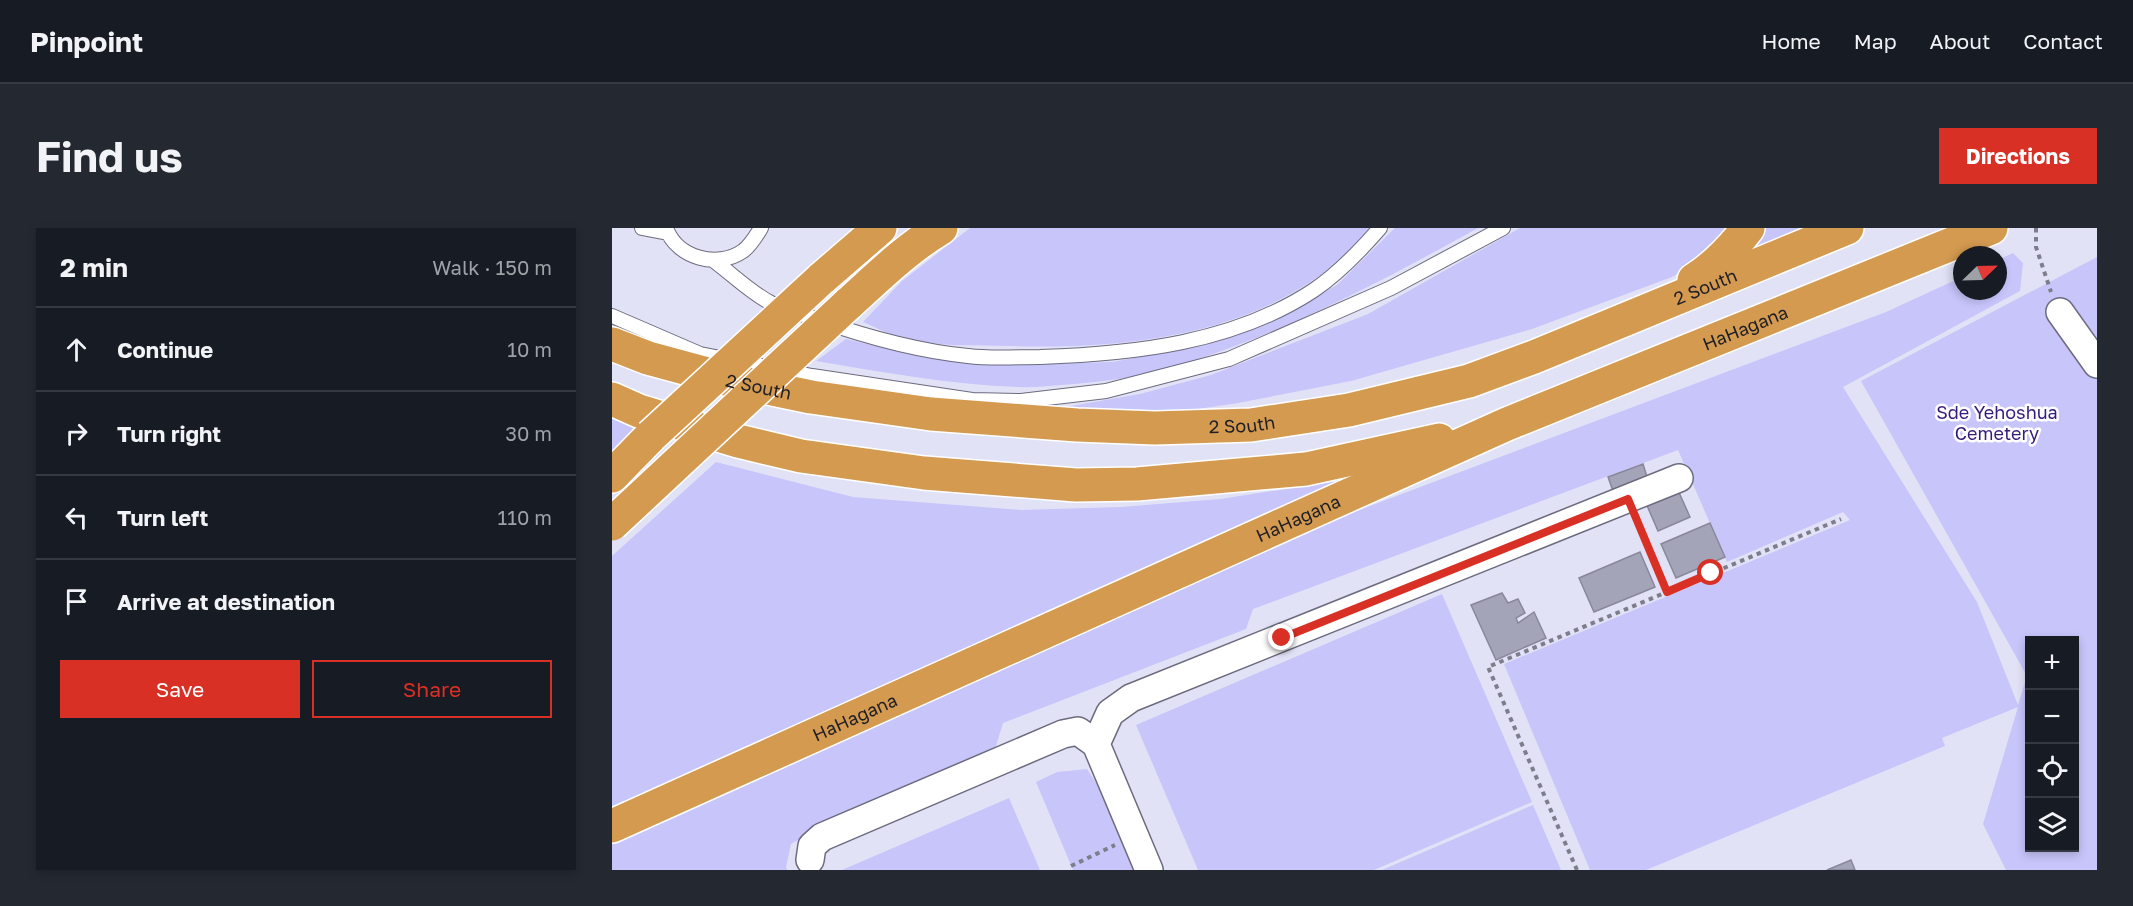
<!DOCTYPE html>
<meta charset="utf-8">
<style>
:root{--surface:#171b24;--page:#242831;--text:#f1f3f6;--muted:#9ea1a6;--line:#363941;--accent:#d93025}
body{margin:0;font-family:"Golos Text",sans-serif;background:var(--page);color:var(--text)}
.controls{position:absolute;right:18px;bottom:18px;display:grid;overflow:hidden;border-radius:0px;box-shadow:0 3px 9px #0003}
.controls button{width:54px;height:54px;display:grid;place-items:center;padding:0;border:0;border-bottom:2px solid var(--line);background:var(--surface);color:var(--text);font:30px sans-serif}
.compass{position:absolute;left:1341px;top:18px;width:54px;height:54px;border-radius:50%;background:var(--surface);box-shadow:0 3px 9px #0003;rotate:67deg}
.stop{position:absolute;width:18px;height:18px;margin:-14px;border:4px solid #d93025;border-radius:50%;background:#fff}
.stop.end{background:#d93025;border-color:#fff;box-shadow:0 2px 6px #0008}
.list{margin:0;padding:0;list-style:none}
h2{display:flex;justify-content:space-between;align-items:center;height:78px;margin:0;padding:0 24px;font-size:26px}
h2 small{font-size:20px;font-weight:400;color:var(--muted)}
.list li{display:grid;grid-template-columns:39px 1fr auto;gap:18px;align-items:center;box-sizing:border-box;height:84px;padding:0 24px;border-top:2px solid var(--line)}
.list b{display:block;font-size:22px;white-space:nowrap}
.list em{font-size:20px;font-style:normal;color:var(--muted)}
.actions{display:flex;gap:12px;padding:18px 24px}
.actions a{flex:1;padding:14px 0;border:2px solid var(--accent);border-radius:0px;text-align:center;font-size:21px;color:var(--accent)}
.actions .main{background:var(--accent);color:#fff}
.icon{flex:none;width:33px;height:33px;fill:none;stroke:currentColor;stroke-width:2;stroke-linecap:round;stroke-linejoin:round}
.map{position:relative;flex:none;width:1485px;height:642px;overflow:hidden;border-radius:0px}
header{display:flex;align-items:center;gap:36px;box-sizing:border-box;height:84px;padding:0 30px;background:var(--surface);border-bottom:2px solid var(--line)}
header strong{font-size:28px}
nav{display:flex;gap:33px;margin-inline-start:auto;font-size:21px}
.intro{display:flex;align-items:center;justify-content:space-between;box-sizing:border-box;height:144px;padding:0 36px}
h1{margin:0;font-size:42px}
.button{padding:15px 27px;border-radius:0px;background:var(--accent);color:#fff;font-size:21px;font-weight:700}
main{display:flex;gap:36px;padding:0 36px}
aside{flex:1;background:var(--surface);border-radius:0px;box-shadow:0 3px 9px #0003}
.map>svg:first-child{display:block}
</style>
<header>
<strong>Pinpoint</strong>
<nav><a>Home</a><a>Map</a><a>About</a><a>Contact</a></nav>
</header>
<div class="intro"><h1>Find us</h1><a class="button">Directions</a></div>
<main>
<aside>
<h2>2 min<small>Walk · 150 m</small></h2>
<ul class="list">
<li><svg class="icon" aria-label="ahead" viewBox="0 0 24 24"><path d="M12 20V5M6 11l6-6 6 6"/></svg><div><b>Continue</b></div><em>10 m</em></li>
<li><svg class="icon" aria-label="right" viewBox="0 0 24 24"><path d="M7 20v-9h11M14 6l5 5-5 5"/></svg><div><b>Turn right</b></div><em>30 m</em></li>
<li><svg class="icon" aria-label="left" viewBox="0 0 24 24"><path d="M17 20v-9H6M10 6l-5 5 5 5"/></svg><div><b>Turn left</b></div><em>110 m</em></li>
<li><svg class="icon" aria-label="arrive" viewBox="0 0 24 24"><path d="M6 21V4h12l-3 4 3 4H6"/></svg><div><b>Arrive at destination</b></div></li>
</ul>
<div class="actions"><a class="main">Save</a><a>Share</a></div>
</aside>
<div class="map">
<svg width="1485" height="642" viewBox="0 0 1485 642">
<rect width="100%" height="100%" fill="#e2e2f7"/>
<path fill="#c7c5fa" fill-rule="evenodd" d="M358 0H759C672 104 526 122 399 118 364 117 328 119 294 111 280 108 265 100 251 94L290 53Z
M783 0H866C765 56 659 112 547 143 515 151 480 155 448 157 434 158 420 160 407 159 339 157 271 144 204 133L234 111 314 130 394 137 500 134 554 124 635 103 725 57Z
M908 0H1116L1086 35 1060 49 920 101 739 153 626 175 559 185 413 186 528 166 599 147 756 86Z
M1152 0H1202L1138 27Z
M1401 25 1411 35 1408 63 1231 159 1365 374 1406 477 1415 448 1249 153 1485 29V642H1394L1371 596 1406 479 1330 510 1333 518 1034 642H978L892 436 1238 292 1231 284 1115 334 1066 222 641 381 634 401 391 495 380 531 196 606 179 616 174 639 175 642H0V607L678 308 1274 84 1350 49V63H1386V32ZM1418 412H1462V620H1418Z
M0 189 29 200 0 227Z
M104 234 241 269 409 282 509 279 608 271 733 252 0 580V328Z
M830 366 920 574 762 642H586L524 497Z
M475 541 487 559 524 642H461L424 554 445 544Z
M397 570 428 642H230Z
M921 577 949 642H770Z"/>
<path fill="#a4a4b8" stroke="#88879b" stroke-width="1.5" d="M1031 236 1036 252 1002 266 996 249Z
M1065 260 1078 289 1046 303 1033 273Z
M1098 295 1113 329 1064 350 1049 316Z
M1028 324 1043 359 982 384 967 350Z
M890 365 896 375 906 371 913 385 904 390 906 395 922 384 934 410 884 432 859 377Z
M1239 632 1243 642H1215Z"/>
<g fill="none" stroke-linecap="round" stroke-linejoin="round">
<g stroke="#6c6b7e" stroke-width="16">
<path id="lane" d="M30 0 56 5
M54 0C65 30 105 41 131 23 139 17 144 8 149 0
M101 32C120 46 139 65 159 75 174 82 191 86 206 92 255 109 304 123 356 128 379 131 404 129 428 129 521 126 622 115 702 62 727 45 748 23 768 0
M0 88 88 126 200 148 360 172 409 173 494 163 617 131 779 60 891 0"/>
</g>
<g stroke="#6c6b7e" stroke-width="30">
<path id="street" d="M1448 84 1485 136
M198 632 200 618 210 609 451 506 466 503 484 516
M537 642 484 516 498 485 519 470 1067 250"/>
</g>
<g stroke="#fff" stroke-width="36">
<g id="highway">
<path d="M209 51 268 0"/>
<path d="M1082 52C1104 38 1120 21 1136 0"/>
<path d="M236 76C266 49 294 21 329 0"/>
<path id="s1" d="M0 116 36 130 121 153 199 169 319 186 465 197 543 200 639 197 737 182 857 153 922 129 1235 0"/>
<path d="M0 171 27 183 126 213 189 228 312 245 464 257 525 256 694 241 827 212"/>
<path d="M0 248 39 208"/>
<path id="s2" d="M0 598 895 196 1379 0"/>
</g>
</g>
<path stroke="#7d7d8b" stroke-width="4" stroke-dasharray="4.5 4.5" stroke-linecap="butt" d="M1424 0V19L1439 64
M1026 293 1055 364
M459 638 503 617
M965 642 876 439 1229 291"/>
<use href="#lane" stroke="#fff" stroke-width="14"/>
<use href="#street" stroke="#fff" stroke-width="27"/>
<use href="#highway" stroke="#d49a50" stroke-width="33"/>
<g stroke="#fff" stroke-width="36" stroke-linecap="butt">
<path id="highway-bridge" d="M39 208 209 51
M0 296 236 76"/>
</g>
<use href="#highway-bridge" stroke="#d49a50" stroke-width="33"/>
</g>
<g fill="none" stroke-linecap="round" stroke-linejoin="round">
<path stroke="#d93025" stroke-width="8" d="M670 410 1016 271 1055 364 1099 345"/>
</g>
<g text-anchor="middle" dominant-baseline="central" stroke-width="5" stroke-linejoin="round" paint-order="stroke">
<g font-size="18" fill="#1e1e26" stroke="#fff">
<text stroke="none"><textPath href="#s1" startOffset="1125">2 South</textPath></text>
<text stroke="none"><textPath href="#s2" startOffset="1238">HaHagana</textPath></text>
<text stroke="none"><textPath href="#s1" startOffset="153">2 South</textPath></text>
<text stroke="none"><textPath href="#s1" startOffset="639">2 South</textPath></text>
<text stroke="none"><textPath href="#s2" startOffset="752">HaHagana</textPath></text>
<text stroke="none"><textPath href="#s2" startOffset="266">HaHagana</textPath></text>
</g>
<g font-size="18" fill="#351c7c" stroke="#fff">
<text x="1385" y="184">Sde Yehoshua<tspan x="1385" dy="21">Cemetery</tspan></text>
</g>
</g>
</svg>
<div class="controls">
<button>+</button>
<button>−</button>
<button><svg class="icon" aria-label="locate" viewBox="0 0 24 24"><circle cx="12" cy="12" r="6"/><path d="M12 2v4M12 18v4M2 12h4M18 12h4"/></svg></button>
<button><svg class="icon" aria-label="layers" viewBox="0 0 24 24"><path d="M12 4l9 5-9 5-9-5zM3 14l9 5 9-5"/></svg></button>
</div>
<svg class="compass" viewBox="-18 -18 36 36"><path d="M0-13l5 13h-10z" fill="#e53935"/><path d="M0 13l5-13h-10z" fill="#9ea1a6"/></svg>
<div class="stop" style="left:1099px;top:345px"></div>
<div class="stop end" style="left:670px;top:410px"></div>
</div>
</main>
